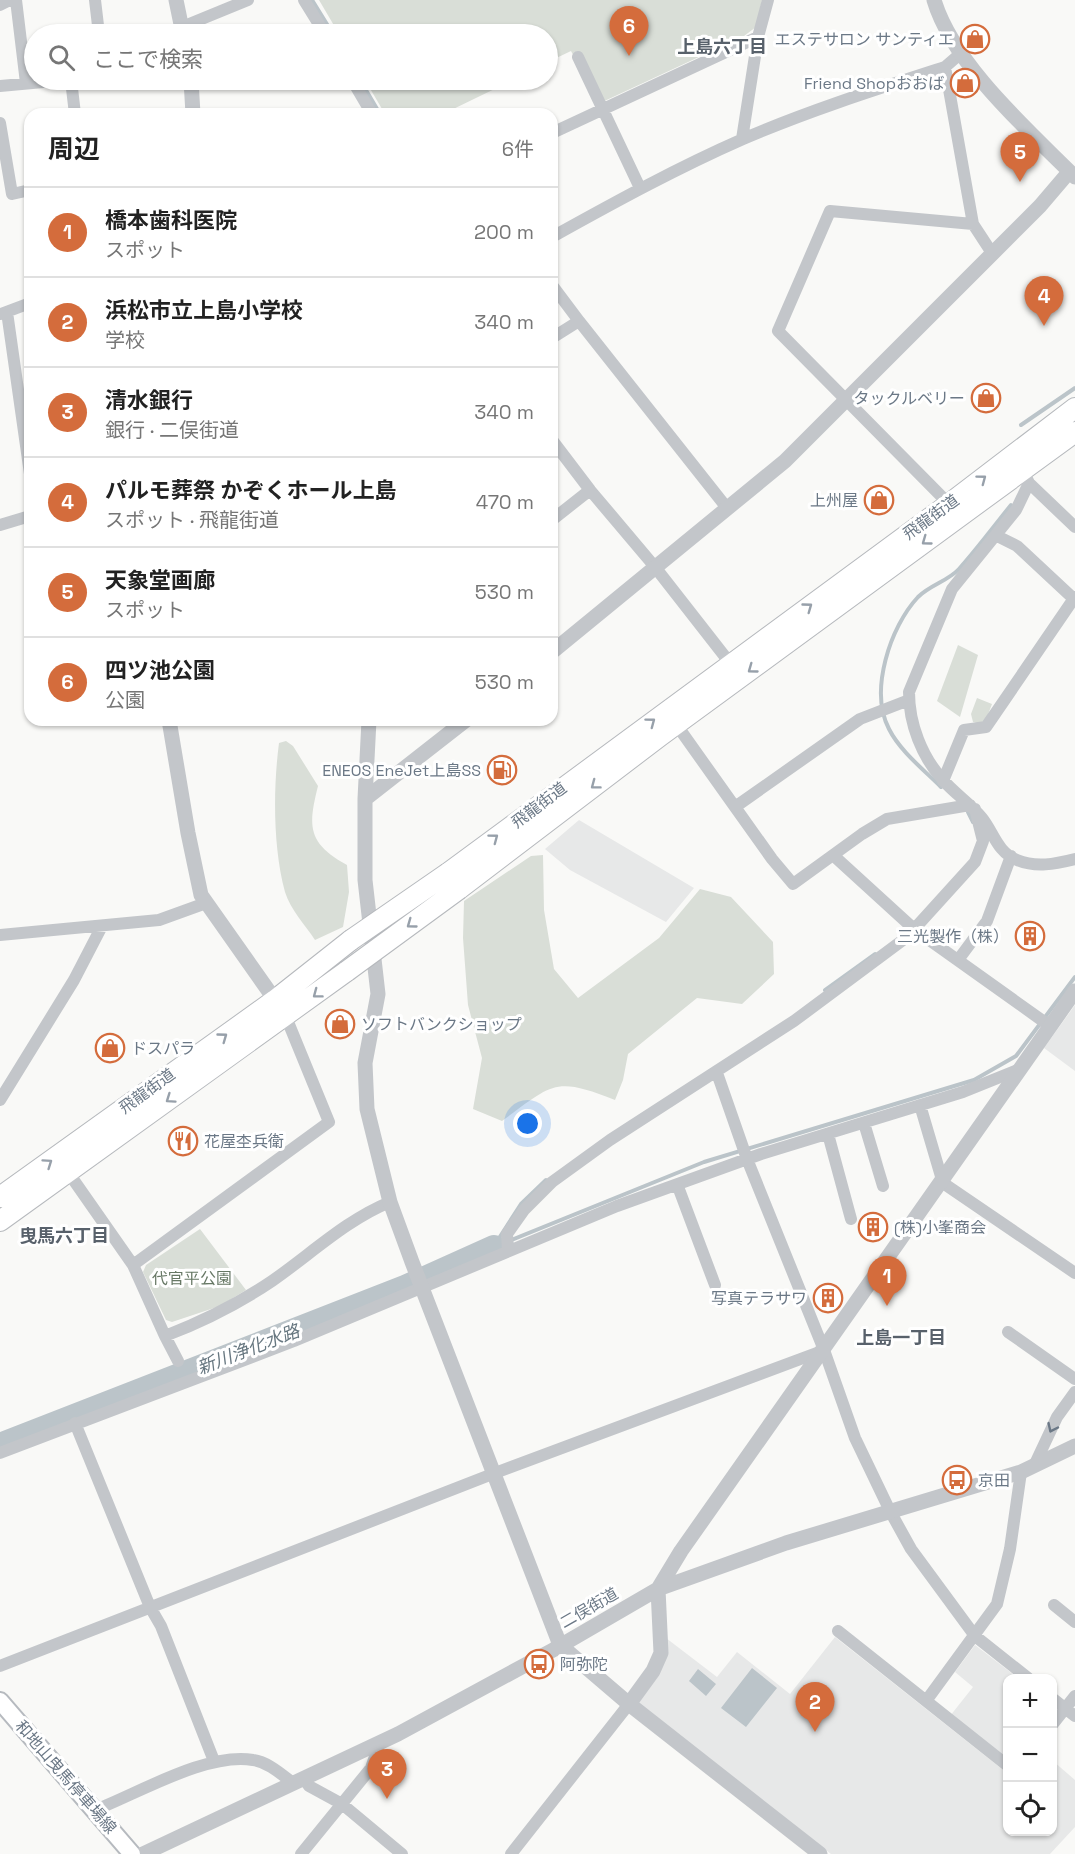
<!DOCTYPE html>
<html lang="ja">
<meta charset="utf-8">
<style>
:root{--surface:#fff;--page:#f6f6f6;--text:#222;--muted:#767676;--line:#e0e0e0;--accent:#d46c3c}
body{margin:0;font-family:"Space Grotesk","Noto Sans JP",sans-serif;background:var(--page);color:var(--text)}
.controls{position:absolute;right:18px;bottom:18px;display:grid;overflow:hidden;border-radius:12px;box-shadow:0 2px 4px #0004}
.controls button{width:54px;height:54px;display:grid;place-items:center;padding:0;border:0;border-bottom:2px solid var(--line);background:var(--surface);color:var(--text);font:30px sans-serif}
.you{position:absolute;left:528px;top:1124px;width:21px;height:21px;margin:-15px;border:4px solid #fff;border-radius:50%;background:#1a73e8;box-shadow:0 0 0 9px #1a73e833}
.badge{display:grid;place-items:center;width:39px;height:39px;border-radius:50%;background:var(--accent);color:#fff;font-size:20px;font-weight:700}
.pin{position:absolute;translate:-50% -50px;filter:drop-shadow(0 2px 3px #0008)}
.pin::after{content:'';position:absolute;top:32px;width:21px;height:18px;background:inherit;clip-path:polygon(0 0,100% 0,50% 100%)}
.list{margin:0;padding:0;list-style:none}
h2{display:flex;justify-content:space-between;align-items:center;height:78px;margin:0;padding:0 24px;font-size:26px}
h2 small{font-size:20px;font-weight:400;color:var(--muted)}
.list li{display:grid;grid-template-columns:39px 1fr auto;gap:18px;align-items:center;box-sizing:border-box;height:90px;padding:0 24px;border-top:2px solid var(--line)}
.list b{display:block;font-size:22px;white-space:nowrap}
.list p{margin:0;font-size:20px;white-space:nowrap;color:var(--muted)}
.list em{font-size:20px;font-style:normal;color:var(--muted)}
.icon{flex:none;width:33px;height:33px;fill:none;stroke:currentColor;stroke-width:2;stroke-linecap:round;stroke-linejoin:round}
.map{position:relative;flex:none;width:1075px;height:1854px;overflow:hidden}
.search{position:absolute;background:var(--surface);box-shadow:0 2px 4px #0004;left:24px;top:24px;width:534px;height:66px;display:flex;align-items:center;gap:15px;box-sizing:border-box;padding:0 21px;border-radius:33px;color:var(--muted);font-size:22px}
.panel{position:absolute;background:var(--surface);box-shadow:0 2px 4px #0004;left:24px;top:108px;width:534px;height:618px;border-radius:18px}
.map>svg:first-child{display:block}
</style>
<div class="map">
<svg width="1075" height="1854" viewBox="0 0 1075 1854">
<rect width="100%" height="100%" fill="#f9f9f7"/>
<path fill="#e7e8e8" d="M579 820 694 888 666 922 570 870 545 849Z
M1075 1005V1071L1044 1048Z
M835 1637 1007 1773 1008 1832H1052L1053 1761 1075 1780V1827L1050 1854H831L636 1703 666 1638 717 1677 737 1652 790 1694Z
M975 1645 1018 1678H1008L1007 1760 950 1716 973 1687 955 1672Z"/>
<path fill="#d9ded7" d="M319 0H762L756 27 744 36 598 104 571 51 548 62V34H339Z
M365 80H513L443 114H385Z
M958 645 978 655 960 717 937 701Z
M977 698 992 704 987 717 981 724 973 722 971 714Z
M286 741 293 746 318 786C308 826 307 843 347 865L349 892 343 927 315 940C306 926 290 909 285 892 273 848 273 789 279 743Z
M543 855 544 910 554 969 578 998 659 938 700 889 731 897 773 942 774 974 742 1004 697 998 628 1054 623 1080 615 1100C554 1076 553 1084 502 1121L473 1109 482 1058 468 1005 463 938 464 901 531 856Z
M200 1229 246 1290 220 1306 172 1322 166 1320 143 1272 146 1265Z"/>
<path fill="#bbc4c9" d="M752 1668 777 1688 746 1727 721 1708Z
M698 1669 716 1684 706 1696 689 1681Z"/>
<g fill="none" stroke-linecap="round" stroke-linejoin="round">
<path stroke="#bbc4c9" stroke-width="4" d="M312 0 333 34
M360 80 380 114
M1021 425 1075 388
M941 787C924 770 900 751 889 729 869 691 890 627 918 597 930 585 948 581 959 569 977 549 994 526 1011 505
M968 812 973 822
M825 990 875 954
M494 1246 521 1204 546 1180
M494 1247 704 1162 974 1080 1016 1056 1075 977"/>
<path stroke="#bbc4c9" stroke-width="24" d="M0 1445 405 1287 494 1247"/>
<g stroke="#b6babf" stroke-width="20">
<path id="secondary" d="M0 1701 132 1854"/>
</g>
<g stroke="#b6b9bd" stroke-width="22">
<path id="trunk" d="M448 873 949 504 1075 408
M459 889 660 736 1075 432
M0 1197 275 1000 351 940
M0 1221 347 971"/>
</g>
<path stroke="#c3c6ca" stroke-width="12" d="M16 0 26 83
M95 0 99 34
M304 0 325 34
M0 5 10 0
M182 27 248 0
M758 37 768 0
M578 57 640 188
M945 67 973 224 992 253
M71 80 75 114
M352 80 372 114
M0 86 65 80
M0 123 12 194 30 190
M552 133 758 37 742 139
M552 237C615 202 677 168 743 139 808 111 877 89 945 67L960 54
M552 285 579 321
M7 312 30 474
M1 314 30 303
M552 338 579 321 727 508
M552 440 590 490
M1023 471 1029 483 1016 510 952 589 909 692C909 724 922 757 943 780 955 794 971 804 982 818 994 833 997 852 1017 860 1036 868 1055 864 1075 859
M1029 483 1075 527
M949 504 778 331 830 211 973 224
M552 520 590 490 655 567 730 663
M0 525 30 516
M997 536 1017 546 1074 599
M676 724 735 807 860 719 909 700
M943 781 964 730 986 727 1075 597
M735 807 772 859 793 884 862 834 887 819 970 805
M834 856 914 929 1050 1026
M0 935 159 920 206 903
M958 960 987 921 1011 856
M717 1073 747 1159 824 1350 855 1438 890 1511 911 1549 975 1636 1028 1678
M0 1100 74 980 102 926
M920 1105 943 1183 1075 1273
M864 1123 883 1186
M828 1134 851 1219
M68 1172 133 1265 165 1336C204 1321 238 1304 272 1281 311 1254 346 1220 390 1202
M677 1184 715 1285
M508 1251 507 1234 524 1210 552 1182 610 1140 794 1021 907 937 975 862 983 841 975 809
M133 1265 329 1122 286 1017
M1008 1332 1075 1379
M165 1336 178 1361
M75 1423 150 1607 161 1626 214 1761
M0 1453 294 1341 617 1206 761 1154 963 1092 1020 1069
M1034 1466 1057 1417 1075 1392
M1054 1605 1075 1622
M838 1631 1008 1766
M0 1666 495 1473 822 1351
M1052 1698 1075 1716
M926 1701 997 1604 1010 1549 1021 1472
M1052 1725 1075 1696
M304 1779 309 1786 342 1804 402 1854
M95 1810C139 1793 207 1752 253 1760 268 1762 281 1774 293 1783
M301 1854 371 1768 380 1742
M511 1854 629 1704"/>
<path stroke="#c3c6ca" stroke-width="15" d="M176 0 183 34
M934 0C953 64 1028 130 1075 177
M191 80 193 114
M552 652 785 461 1040 206 1069 172
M169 720 188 833 201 895 280 1007
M369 720 365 799V880L378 994 365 1063 367 1109 390 1202 412 1262 560 1645 629 1704 820 1854
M365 799 466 720
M629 1704 653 1671 661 1653 658 1589 681 1551 1075 991
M143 1854 398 1734 553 1650 658 1589 786 1543 1021 1472 1075 1446"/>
<use href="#secondary" stroke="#fff" stroke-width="16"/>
<use href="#trunk" stroke="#fff" stroke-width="20"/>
<g stroke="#b6b9bd" stroke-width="22" stroke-linecap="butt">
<path id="trunk-bridge" d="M351 940 448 873
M347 971 459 889"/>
</g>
<use href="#trunk-bridge" stroke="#fff" stroke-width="20"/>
</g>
<defs><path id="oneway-chevron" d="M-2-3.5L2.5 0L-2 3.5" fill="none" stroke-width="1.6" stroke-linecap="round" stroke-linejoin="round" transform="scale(1.5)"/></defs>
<g stroke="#97a0aa">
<use href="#oneway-chevron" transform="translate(982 479) rotate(-37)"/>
<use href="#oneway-chevron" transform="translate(926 541) rotate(144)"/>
<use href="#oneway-chevron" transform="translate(808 607) rotate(-36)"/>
<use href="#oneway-chevron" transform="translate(752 669) rotate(144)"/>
<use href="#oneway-chevron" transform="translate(651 722) rotate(-37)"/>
<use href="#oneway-chevron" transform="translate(595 785) rotate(143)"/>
<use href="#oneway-chevron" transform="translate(494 838) rotate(-37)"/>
<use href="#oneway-chevron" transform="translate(411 924) rotate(144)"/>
<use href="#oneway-chevron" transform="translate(317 994) rotate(143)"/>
<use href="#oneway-chevron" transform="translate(223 1037) rotate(-36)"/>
<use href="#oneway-chevron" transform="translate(170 1099) rotate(145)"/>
<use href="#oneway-chevron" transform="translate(48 1163) rotate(-35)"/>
</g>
<use stroke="#6b7886" href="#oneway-chevron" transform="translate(1052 1428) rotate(115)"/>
<defs>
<g id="shop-ring" transform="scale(1.5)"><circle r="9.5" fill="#fff" stroke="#d46c3c" stroke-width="1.5"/><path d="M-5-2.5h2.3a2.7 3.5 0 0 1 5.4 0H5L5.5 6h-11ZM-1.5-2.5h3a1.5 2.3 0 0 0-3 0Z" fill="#d46c3c"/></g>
<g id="fuel-ring" transform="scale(1.5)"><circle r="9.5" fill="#fff" stroke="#d46c3c" stroke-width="1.5"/><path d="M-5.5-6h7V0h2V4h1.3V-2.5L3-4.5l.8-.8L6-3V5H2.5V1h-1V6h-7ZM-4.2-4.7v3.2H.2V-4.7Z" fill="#d46c3c"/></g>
<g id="building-ring" transform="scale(1.5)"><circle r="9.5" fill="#fff" stroke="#d46c3c" stroke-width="1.5"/><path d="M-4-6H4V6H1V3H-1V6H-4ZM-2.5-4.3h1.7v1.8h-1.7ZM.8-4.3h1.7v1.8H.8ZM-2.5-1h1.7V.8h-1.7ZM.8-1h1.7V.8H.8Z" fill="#d46c3c"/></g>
<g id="restaurant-ring" transform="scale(1.5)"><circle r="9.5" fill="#fff" stroke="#d46c3c" stroke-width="1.5"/><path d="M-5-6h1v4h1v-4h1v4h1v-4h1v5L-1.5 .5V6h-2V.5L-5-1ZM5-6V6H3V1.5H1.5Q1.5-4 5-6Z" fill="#d46c3c"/></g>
<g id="bus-ring" transform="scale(1.5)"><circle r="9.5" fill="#fff" stroke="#d46c3c" stroke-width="1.5"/><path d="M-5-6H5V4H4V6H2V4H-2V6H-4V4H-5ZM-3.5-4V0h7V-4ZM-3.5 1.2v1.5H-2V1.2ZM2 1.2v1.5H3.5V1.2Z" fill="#d46c3c"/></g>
</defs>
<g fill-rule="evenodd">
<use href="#shop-ring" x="975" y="39"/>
<use href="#shop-ring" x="965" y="83"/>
<use href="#shop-ring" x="986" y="398"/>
<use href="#shop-ring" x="879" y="500"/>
<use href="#fuel-ring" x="502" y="770"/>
<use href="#building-ring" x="1030" y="936"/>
<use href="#shop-ring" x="340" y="1024"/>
<use href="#shop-ring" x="110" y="1048"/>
<use href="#restaurant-ring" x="183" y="1141"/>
<use href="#building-ring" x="873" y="1227"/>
<use href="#building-ring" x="828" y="1298"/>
<use href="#bus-ring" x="957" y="1480"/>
<use href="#bus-ring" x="539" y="1664"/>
</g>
<g text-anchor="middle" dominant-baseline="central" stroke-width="6" stroke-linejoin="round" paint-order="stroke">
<g font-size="16" fill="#6b7886" stroke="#fff" text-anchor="end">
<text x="954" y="39">エステサロン サンティエ</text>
<text x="944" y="83">Friend Shopおおば</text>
<text x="965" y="398">タックルベリー</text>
<text x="858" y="500">上州屋</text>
<text x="481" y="770">ENEOS EneJet上島SS</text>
<text x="1009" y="936">三光製作（株）</text>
<text x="361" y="1024" text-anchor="start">ソフトバンクショップ</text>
<text x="131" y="1048" text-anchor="start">ドスパラ</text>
<text x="204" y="1141" text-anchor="start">花屋杢兵衛</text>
<text x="894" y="1227" text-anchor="start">(株)小峯商会</text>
<text x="807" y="1298">写真テラサワ</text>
<text x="978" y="1480" text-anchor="start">京田</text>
<text x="560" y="1664" text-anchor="start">阿弥陀</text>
</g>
<g font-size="16" fill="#6b7886" stroke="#fff">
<text transform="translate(931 517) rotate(-36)">飛龍街道</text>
<text transform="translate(539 805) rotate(-37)">飛龍街道</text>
<text transform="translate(147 1091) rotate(-36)">飛龍街道</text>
<text transform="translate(589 1608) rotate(-30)">二俣街道</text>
<text transform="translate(66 1777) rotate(49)">和地山曳馬停車場線</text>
</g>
<g font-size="16" fill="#677865" stroke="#fff">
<text x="192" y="1278">代官平公園</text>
</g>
<g font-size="18" font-weight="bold" fill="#58616b" stroke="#fff">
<text x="722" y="46">上島六丁目</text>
<text x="64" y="1235">曳馬六丁目</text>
<text x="901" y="1337">上島一丁目</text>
</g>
<g font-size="18" font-style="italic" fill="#677780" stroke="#fff">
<text transform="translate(248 1349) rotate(-21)">新川浄化水路</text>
</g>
</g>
</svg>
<div class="controls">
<button>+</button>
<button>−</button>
<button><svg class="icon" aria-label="locate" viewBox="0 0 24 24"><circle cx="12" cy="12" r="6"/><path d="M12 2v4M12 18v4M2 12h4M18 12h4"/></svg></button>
</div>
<div class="you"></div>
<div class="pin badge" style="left:887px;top:1306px">1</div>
<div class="pin badge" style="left:815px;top:1732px">2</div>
<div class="pin badge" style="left:387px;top:1799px">3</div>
<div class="pin badge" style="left:1044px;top:326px">4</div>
<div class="pin badge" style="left:1020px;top:182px">5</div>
<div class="pin badge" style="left:629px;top:56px">6</div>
<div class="search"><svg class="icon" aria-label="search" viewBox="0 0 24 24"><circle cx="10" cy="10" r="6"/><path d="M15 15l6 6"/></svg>ここで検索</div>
<section class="panel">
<h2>周辺<small>6件</small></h2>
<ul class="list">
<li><span class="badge">1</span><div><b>橋本歯科医院</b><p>スポット</p></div><em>200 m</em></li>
<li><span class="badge">2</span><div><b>浜松市立上島小学校</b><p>学校</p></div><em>340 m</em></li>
<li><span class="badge">3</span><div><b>清水銀行</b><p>銀行 · 二俣街道</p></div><em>340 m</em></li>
<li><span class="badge">4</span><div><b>パルモ葬祭 かぞくホール上島</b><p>スポット · 飛龍街道</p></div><em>470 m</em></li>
<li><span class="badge">5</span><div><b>天象堂画廊</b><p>スポット</p></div><em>530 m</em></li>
<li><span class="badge">6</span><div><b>四ツ池公園</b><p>公園</p></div><em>530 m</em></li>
</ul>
</section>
</div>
